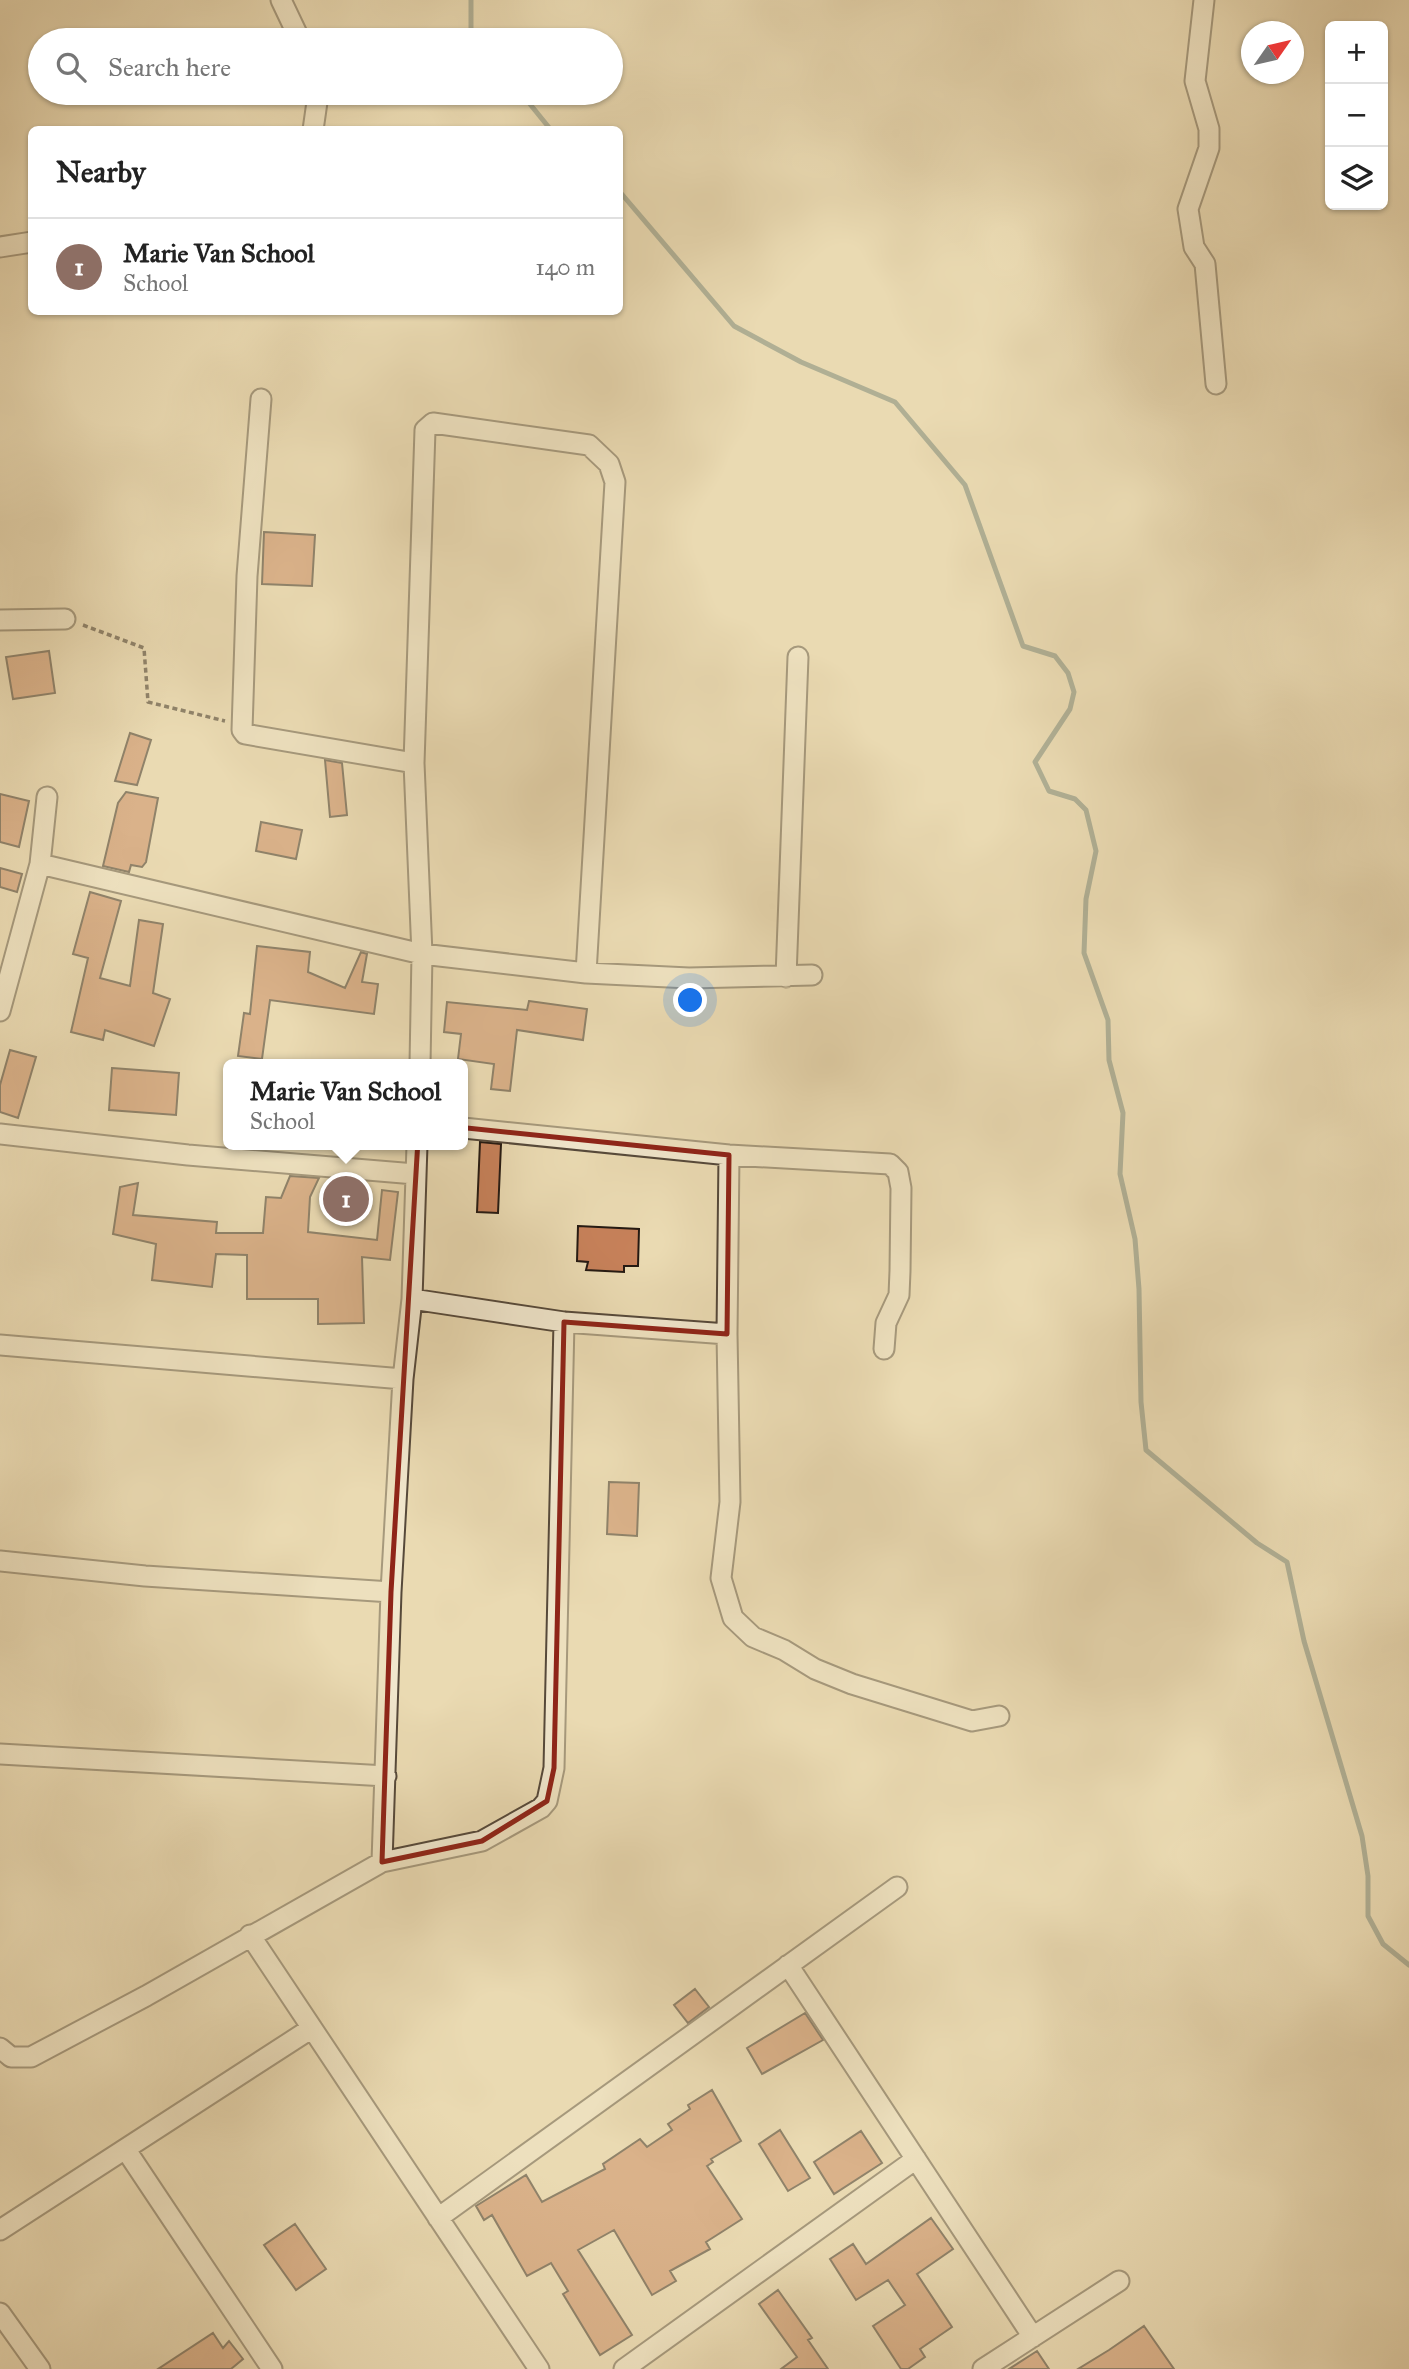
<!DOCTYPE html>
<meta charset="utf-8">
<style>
:root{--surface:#fff;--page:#f6f6f6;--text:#222;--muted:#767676;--line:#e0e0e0;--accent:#8f2418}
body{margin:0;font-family:"IM FELL Great Primer",serif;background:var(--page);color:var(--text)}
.controls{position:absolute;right:21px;top:21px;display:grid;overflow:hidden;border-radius:10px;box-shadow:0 2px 5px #0004}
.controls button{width:63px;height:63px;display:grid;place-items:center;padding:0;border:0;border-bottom:2px solid var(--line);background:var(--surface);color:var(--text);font:35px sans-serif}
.compass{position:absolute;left:1241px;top:21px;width:63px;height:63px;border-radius:50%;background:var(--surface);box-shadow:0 2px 5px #0004;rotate:56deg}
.you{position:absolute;left:691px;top:1001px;width:24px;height:24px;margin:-18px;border:5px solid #fff;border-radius:50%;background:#1a73e8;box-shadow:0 0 0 10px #1a73e833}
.badge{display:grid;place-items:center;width:46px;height:46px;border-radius:50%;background:var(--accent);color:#fff;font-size:23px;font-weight:700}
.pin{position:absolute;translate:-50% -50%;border:4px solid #fff;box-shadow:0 2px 7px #0006}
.popup{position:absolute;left:223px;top:1059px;width:245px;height:91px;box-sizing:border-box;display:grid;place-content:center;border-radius:10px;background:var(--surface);filter:drop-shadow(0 2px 5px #0005);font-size:23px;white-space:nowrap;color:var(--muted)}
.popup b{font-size:26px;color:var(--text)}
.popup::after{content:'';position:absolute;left:50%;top:100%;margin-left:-14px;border:14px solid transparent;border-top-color:var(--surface)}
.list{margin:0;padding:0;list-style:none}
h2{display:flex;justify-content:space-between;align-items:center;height:91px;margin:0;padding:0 28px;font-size:30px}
h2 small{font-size:23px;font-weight:400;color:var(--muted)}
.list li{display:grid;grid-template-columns:46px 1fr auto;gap:21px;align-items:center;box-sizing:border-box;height:98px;padding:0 28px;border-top:2px solid var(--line)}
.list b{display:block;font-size:26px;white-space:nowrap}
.list p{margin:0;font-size:23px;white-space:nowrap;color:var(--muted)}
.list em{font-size:23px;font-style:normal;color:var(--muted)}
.icon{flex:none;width:38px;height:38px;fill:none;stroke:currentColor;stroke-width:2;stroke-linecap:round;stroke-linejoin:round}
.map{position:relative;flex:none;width:1409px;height:2369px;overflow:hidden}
.search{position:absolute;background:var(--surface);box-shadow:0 2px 5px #0004;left:28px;top:28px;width:595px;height:77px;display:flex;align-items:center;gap:18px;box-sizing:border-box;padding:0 24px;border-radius:38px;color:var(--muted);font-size:26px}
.panel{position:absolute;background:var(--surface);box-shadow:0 2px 5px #0004;left:28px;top:126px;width:595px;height:189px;border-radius:10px}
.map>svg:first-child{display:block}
</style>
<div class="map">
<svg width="1409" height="2369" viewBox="0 0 1409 2369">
<rect width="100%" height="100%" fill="#eadab2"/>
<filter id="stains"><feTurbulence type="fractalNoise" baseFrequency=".00286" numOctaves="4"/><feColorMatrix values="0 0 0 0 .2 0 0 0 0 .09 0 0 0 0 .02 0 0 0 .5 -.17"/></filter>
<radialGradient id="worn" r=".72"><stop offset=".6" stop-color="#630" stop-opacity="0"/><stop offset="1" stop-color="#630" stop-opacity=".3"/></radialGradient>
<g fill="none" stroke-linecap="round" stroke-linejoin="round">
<path stroke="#6a7a70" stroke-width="5" d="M471 0V32L478 40
M521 93 551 130
M620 192 734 326 801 362 895 402 965 485 1023 646 1055 656 1068 673 1074 692 1070 709 1035 762 1049 791 1075 799 1086 810 1096 851 1086 899 1084 953 1108 1020 1109 1060 1123 1113 1120 1174 1135 1239 1139 1289 1141 1402 1146 1450 1257 1543 1287 1562 1304 1641 1362 1836 1368 1876V1916L1383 1944 1409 1965"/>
</g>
<path fill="#c7815a" stroke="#241912" stroke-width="2" d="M264 532 315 535 312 586 262 584Z
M49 651 55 693 13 699 6 657Z
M130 733 151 740 137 785 115 781Z
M325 760 342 763 347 815 330 817Z
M126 792 158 798 146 862 142 867 131 865 129 872 103 866 118 803Z
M0 794 29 801 19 847 0 842Z
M261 822 302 830 296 859 256 851Z
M0 868 22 874 17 892 0 887Z
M90 892 121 901 100 978 130 986 139 920 163 924 153 993 170 999 154 1046 105 1030 103 1040 71 1032 88 958 73 954Z
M257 946 310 952 308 972 345 988 361 952 367 954 362 982 378 984 374 1014 270 1000 262 1059 238 1056 244 1013 250 1014Z
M529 1001 587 1009 583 1040 517 1030 510 1091 491 1089 494 1064 458 1059 461 1034 444 1032 447 1002 527 1010Z
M10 1050 36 1057 18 1118 0 1112V1085Z
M112 1068 179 1073 176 1115 109 1110Z
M480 1142 501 1144 498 1213 477 1212Z
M290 1176 319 1178 310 1197 308 1232 377 1240 382 1190 398 1192 390 1260 362 1257 364 1323 318 1324V1299H247V1255L216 1254 212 1287 152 1280 156 1244 113 1234 120 1187 138 1183 133 1215 217 1222 216 1233H263L266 1197 281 1198Z
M578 1226 639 1229 638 1266H624V1272L586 1270 588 1262 577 1261Z
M609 1482 639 1483 637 1536 607 1534Z
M695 1989 709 2007 688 2023 674 2005Z
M805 2013 823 2040 762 2074 747 2048Z
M712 2090 741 2141 711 2159 713 2162 707 2166 742 2219 706 2242 710 2249 670 2271 676 2281 652 2295 614 2230 578 2250 632 2335 600 2355 563 2294 568 2291 551 2263 527 2276 492 2215 484 2220 476 2206 526 2175 542 2202 605 2169 603 2164 640 2139 647 2147 672 2130 668 2124 690 2109 688 2105Z
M780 2130 810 2178 788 2191 759 2144Z
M861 2131 882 2163 834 2194 814 2162Z
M931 2218 953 2249 917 2274 952 2327 920 2349 925 2357 908 2369H901L873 2326 905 2305 888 2280 856 2300 830 2259 853 2244 866 2264Z
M295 2224 326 2269 296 2290 264 2245Z
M778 2290 812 2338 808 2340 828 2369H781L797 2357 759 2304Z
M1144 2326 1174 2369H1078L1109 2350Z
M213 2333 223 2348 229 2341 243 2359 231 2369H158Z
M1037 2351 1049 2369H1009Z"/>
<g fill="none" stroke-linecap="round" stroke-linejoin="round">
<g stroke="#56493a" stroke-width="23">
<path id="minor" d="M281 0 300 40
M1204 0 1195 81 1209 129V148L1188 209 1194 247 1205 264 1216 384
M313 130 317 102 315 93
M0 247 32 242
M261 399 247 576 242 730 245 734 414 763
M0 620 65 619
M40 864 422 954 586 973 689 978 812 975
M786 977 798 657
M0 1011 40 864 47 797
M420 1064 422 954 414 763 425 430 433 423 589 445 609 464 615 482 586 973
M463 1128 729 1155 890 1164 898 1172 901 1188 900 1271 899 1295 886 1323 884 1349
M0 1134 188 1155 415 1174
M729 1155 727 1334 730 1502 721 1578 733 1618 753 1637 784 1650 815 1669 852 1684 972 1721 999 1716
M412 1299 564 1322 727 1334
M0 1345 403 1379
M0 1561 145 1576 391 1592
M0 1754 386 1776
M382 1862 391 1592 403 1379 412 1299 417 1145
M250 1935 539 2369
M788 1965 1033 2337
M0 2048 11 2057H31L146 1996 382 1862 482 1841 541 1808 547 1801 554 1768 564 1322
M126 2150 272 2369
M438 2218 897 1887
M0 2230 312 2028
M0 2313 40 2369
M624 2369 916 2159
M983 2369 1119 2281"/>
</g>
<path stroke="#241912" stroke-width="3.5" stroke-dasharray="5 3.5" stroke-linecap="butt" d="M83 625 144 648 148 702 225 721"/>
<use href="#minor" stroke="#f1e7cd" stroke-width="19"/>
</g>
<path d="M0 0H1409V2369H0ZM419 1123 729 1155 727 1334 564 1322 554 1768 547 1801 482 1841 382 1862 391 1592Z" fill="#eadab2" fill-opacity=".55" fill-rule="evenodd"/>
<path fill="none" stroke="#8f2418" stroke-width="5" stroke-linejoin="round" d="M419 1123 729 1155 727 1334 564 1322 554 1768 547 1801 482 1841 382 1862 391 1592Z"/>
<rect width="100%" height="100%" filter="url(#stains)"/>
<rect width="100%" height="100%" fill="url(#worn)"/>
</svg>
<div class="controls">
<button>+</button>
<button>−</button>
<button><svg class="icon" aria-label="layers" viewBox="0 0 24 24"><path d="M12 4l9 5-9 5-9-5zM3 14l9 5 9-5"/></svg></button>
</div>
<svg class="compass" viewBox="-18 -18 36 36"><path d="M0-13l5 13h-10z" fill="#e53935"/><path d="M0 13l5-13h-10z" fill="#767676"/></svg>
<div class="you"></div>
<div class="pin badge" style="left:346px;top:1199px;background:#8d6e63">1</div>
<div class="popup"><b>Marie Van School</b>School</div>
<div class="search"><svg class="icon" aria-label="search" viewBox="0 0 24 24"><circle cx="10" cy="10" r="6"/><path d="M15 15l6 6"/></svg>Search here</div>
<section class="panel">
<h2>Nearby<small></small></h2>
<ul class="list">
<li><span class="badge" style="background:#8d6e63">1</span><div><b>Marie Van School</b><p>School</p></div><em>140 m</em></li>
</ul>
</section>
</div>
